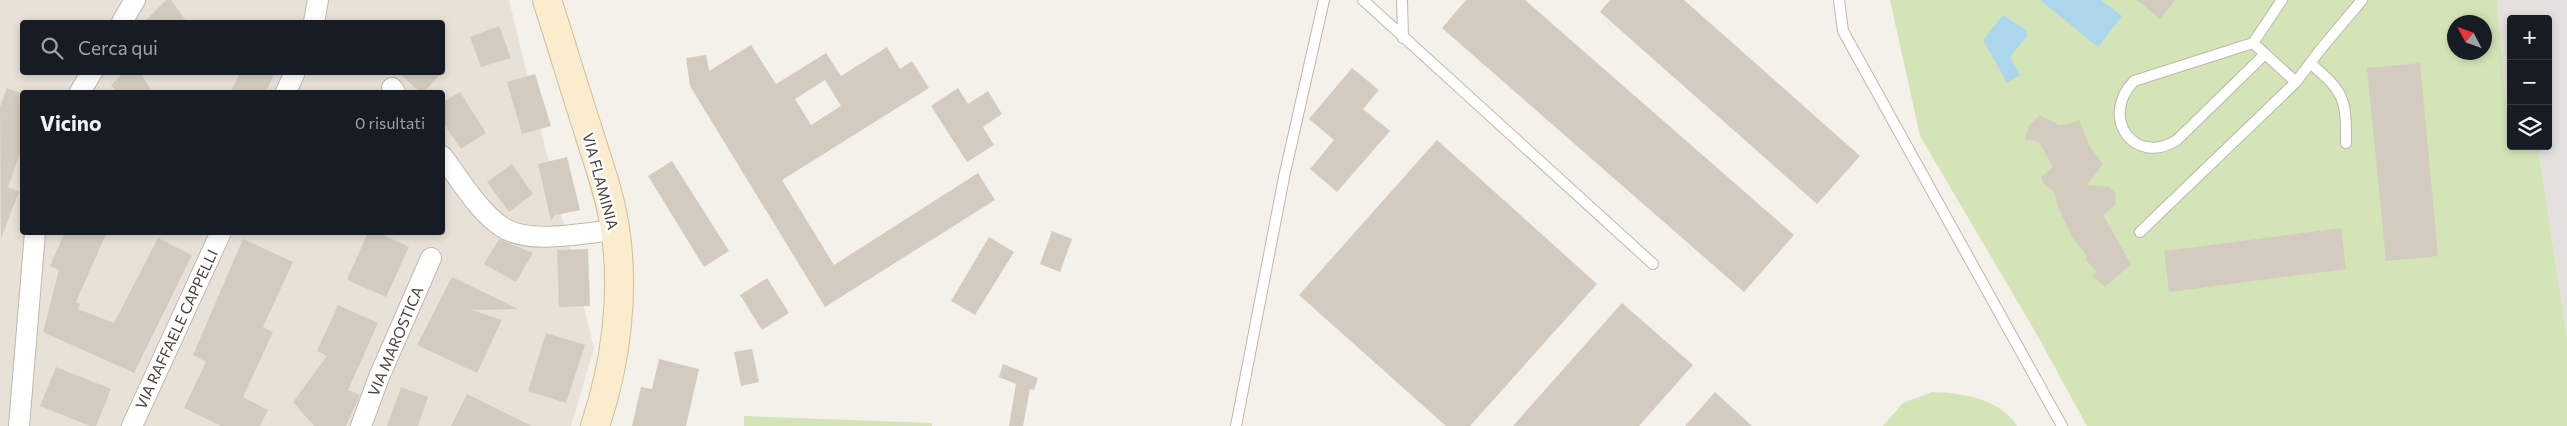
<!DOCTYPE html>
<html lang="it">
<meta charset="utf-8">
<style>
:root{--surface:#171b24;--page:#20242c;--text:#f1f3f6;--muted:#9ea1a6;--line:#363941}
body{margin:0;font-family:Commissioner,sans-serif;background:var(--page);color:var(--text)}
.controls{position:absolute;right:15px;top:15px;display:grid;overflow:hidden;border-radius:5px;box-shadow:0 2px 8px #0003}
.controls button{width:45px;height:45px;display:grid;place-items:center;padding:0;border:0;border-bottom:1px solid var(--line);background:var(--surface);color:var(--text);font:25px sans-serif}
.compass{position:absolute;left:2447px;top:15px;width:45px;height:45px;border-radius:50%;background:var(--surface);box-shadow:0 2px 8px #0003;rotate:311deg}
.list{margin:0;padding:0;list-style:none}
h2{display:flex;justify-content:space-between;align-items:center;height:65px;margin:0;padding:0 20px;font-size:21px}
h2 small{font-size:16px;font-weight:400;color:var(--muted)}
.icon{flex:none;width:28px;height:28px;fill:none;stroke:currentColor;stroke-width:2;stroke-linecap:round;stroke-linejoin:round}
.map{position:relative;flex:none;width:2567px;height:426px;overflow:hidden}
.search{position:absolute;background:var(--surface);box-shadow:0 2px 8px #0003;left:20px;top:20px;width:425px;height:55px;display:flex;align-items:center;gap:12px;box-sizing:border-box;padding:0 18px;border-radius:5px;color:var(--muted);font-size:19px}
.panel{position:absolute;background:var(--surface);box-shadow:0 2px 8px #0003;left:20px;top:90px;width:425px;height:145px;border-radius:5px}
.map>svg:first-child{display:block}
</style>
<div class="map">
<svg width="2567" height="426" viewBox="0 0 2567 426">
<rect width="100%" height="100%" fill="#f4f0ea"/>
<path fill="#e7e1d8" fill-rule="evenodd" d="M0 0H509L594 348 571 426H0ZM22 22H442V72H22ZM22 92H442V232H22Z"/>
<path fill="#d3e4b6" fill-rule="evenodd" d="M1890 0H2497L2506 102H2511V146H2538L2567 338V426H2087L2036 333 1920 136ZM2454 22H2484V52H2454Z
M1932 392C1962 393 1999 398 2017 426H1883L1903 403Z
M744 416 932 423V426H744Z"/>
<path fill="#e3e0de" d="M2497 0H2567V338L2538 146H2548V19H2511V102L2506 103Z"/>
<path fill="#acd6eb" d="M2040 0H2101L2122 16 2098 47Z
M2003 15 2026 30 2027 36 2010 57 2020 75 2007 83 1983 40Z"/>
<path fill="#d4cbc0" fill-rule="evenodd" d="M166 0H171L187 22H144Z
M1466 0H1525L1794 235 1744 292 1442 28Z
M1610 0H1684L1860 156 1817 204 1600 12Z
M2137 0H2175L2160 19Z
M499 26 511 58 481 67 470 37Z
M751 45 776 84 826 53 841 76 887 47 900 69 912 61 929 88 782 180 834 265 978 173 995 200 825 307 690 86 686 58 706 55 709 71ZM825 80 841 106 811 125 795 99Z
M2420 63 2438 256 2386 261 2367 68Z
M1352 68 1379 90 1363 109 1390 131 1337 192 1310 169 1334 140 1309 119Z
M124 72H139L153 92H117L111 85Z
M240 72H275L266 92H231Z
M398 72H442L424 92H420Z
M535 74 551 126 522 134 507 82Z
M7 88 22 94V148L8 187 19 192 1 238 0 107Z
M958 88 968 104 988 91 1002 114 983 127 994 145 967 162 931 106Z
M460 92 486 133 461 149 442 121V103Z
M2040 115 2059 125 2070 124 2079 120 2089 145 2103 164 2087 185 2109 187 2116 194 2115 206 2103 215 2131 264 2105 287 2092 276 2097 272 2085 259 2087 256 2073 239 2058 207 2054 192 2043 183 2041 177 2053 167 2039 142 2025 139 2029 125Z
M1437 140 1597 284 1470 426H1446L1299 295Z
M567 157 580 210 556 215V213L551 221 538 164Z
M672 161 729 251 704 267 648 176Z
M512 164 533 194 509 212 487 182Z
M2341 228 2346 269 2169 292 2164 251Z
M1052 231 1072 239 1060 272 1040 264Z
M65 232H107L76 302 80 304 78 309 114 323 158 238 192 255 134 373 43 332 59 270 50 266Z
M368 232H377L409 247 386 297 347 280Z
M989 237 1014 252 975 315 951 301Z
M243 239 293 262 263 327 273 332 243 397 268 410 260 426H221L184 408 206 362 193 355Z
M499 239 533 253 516 282 484 264Z
M588 249 590 306 559 307 557 250Z
M452 277 518 309 472 310 502 320 477 373 417 345Z
M767 278 789 313 762 330 740 295Z
M1622 303 1693 365 1639 426H1513Z
M338 305 378 323 348 390 360 395 346 426H314L293 402 327 356 317 351Z
M546 333 585 345 566 403 528 391Z
M752 349 759 382 741 386 734 352Z
M659 359 699 369 686 426H632L641 387 652 389Z
M1003 364 1038 378 1034 390 1030 389 1023 426H1009L1016 384 999 377Z
M56 367 111 389 96 426H90L40 406Z
M401 387 428 397 418 426H387Z
M1715 392 1752 426H1685Z
M467 394 532 426H451Z"/>
<g fill="none" stroke-linecap="round" stroke-linejoin="round">
<g stroke="#bfb7ad" stroke-width="12">
<path id="lane" d="M1363 0 1653 264
M1402 0 1403 38
M1839 0 1843 31 2062 426
M2282 0 2253 43 2296 82 2320 50 2362 0
M2253 43 2134 81C2099 117 2134 167 2177 140L2265 54
M2310 63C2345 93 2346 98 2346 143
M2140 232 2296 82
M1236 426 1284 177 1324 0"/>
</g>
<g stroke="#bfb7ad" stroke-width="22">
<path id="street" d="M122 22 135 0
M314 22 318 0
M392 88 395 92
M80 92 92 72
M286 92 295 72
M442 156C460 179 477 210 502 227 529 245 583 233 615 230
M19 426 35 232
M132 426 221 232
M361 426 379 377 431 258"/>
</g>
<g stroke="#d0be9d" stroke-width="30">
<path id="secondary" d="M547 0C561 43 574 87 588 130 598 162 610 195 615 228 625 293 616 364 595 426"/>
</g>
<use href="#lane" stroke="#fff" stroke-width="10"/>
<use href="#street" stroke="#fff" stroke-width="20"/>
<use href="#secondary" stroke="#faeccd" stroke-width="28"/>
</g>
<g text-anchor="middle" dominant-baseline="central" stroke-width="5" stroke-linejoin="round" paint-order="stroke">
<g font-size="15" fill="#474039" stroke="#fff">
<text transform="translate(601 181) rotate(75)">VIA FLAMINIA</text>
<text transform="translate(176 329) rotate(-65)">VIA RAFFAELE CAPPELLI</text>
<text transform="translate(395 341) rotate(-67)">VIA MAROSTICA</text>
</g>
</g>
</svg>
<div class="controls">
<button>+</button>
<button>−</button>
<button><svg class="icon" aria-label="layers" viewBox="0 0 24 24"><path d="M12 4l9 5-9 5-9-5zM3 14l9 5 9-5"/></svg></button>
</div>
<svg class="compass" viewBox="-18 -18 36 36"><path d="M0-13l5 13h-10z" fill="#e53935"/><path d="M0 13l5-13h-10z" fill="#9ea1a6"/></svg>
<div class="search"><svg class="icon" aria-label="search" viewBox="0 0 24 24"><circle cx="10" cy="10" r="6"/><path d="M15 15l6 6"/></svg>Cerca qui</div>
<section class="panel">
<h2>Vicino<small>0 risultati</small></h2>
<ul class="list">
</ul>
</section>
</div>
